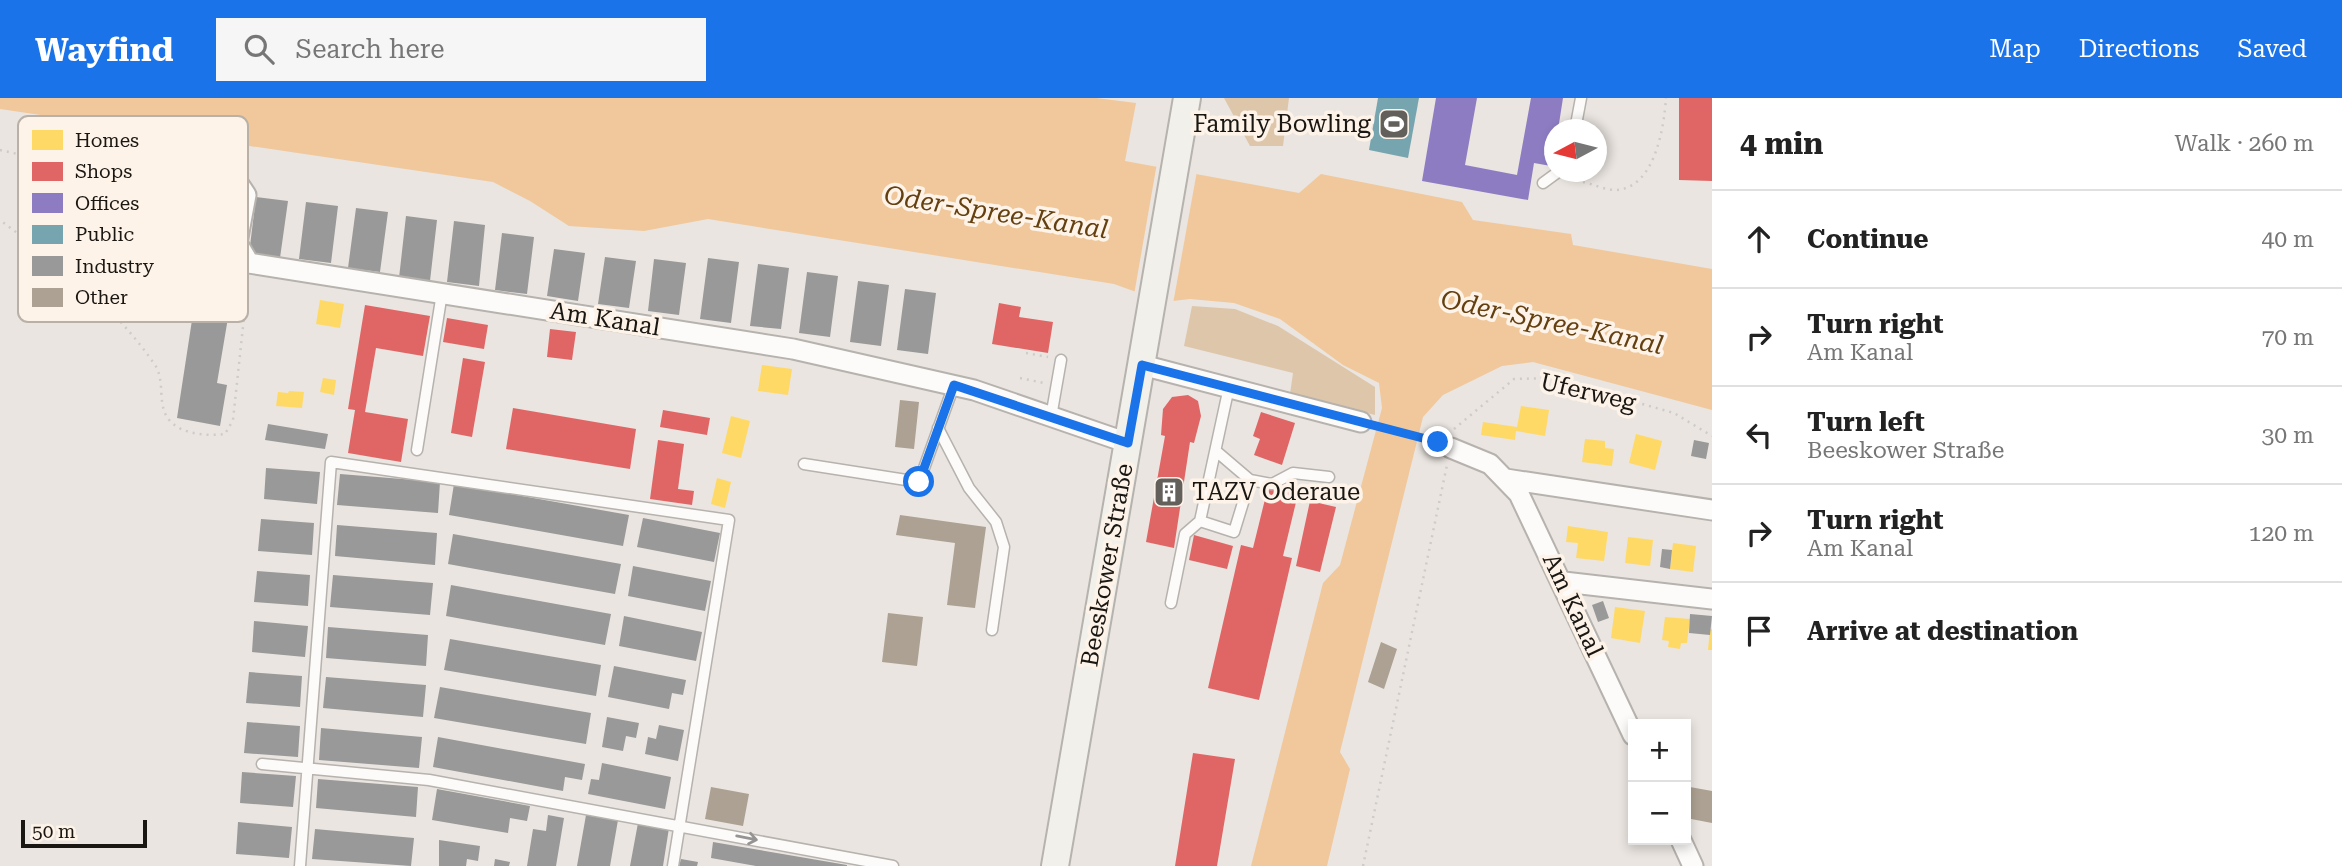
<!DOCTYPE html>
<meta charset="utf-8">
<style>
:root{--surface:#fff;--page:#f6f6f6;--text:#222;--muted:#767676;--line:#e0e0e0;--accent:#1a73e8}
body{margin:0;font-family:"Roboto Serif",serif;background:var(--page);color:var(--text)}
.controls{position:absolute;right:21px;bottom:21px;display:grid;overflow:hidden;border-radius:0px;box-shadow:0 4px 10px #0003}
.controls button{width:63px;height:63px;display:grid;place-items:center;padding:0;border:0;border-bottom:2px solid var(--line);background:var(--surface);color:var(--text);font:35px sans-serif}
.compass{position:absolute;left:1544px;top:21px;width:63px;height:63px;border-radius:50%;background:var(--surface);box-shadow:0 4px 10px #0003;rotate:263deg}
.scale{position:absolute;left:21px;bottom:18px;width:126px;box-sizing:border-box;padding-left:7px;border:4px solid #1a1713;border-top:0;font-size:19px;line-height:24px;white-space:nowrap;color:#1a1713;-webkit-text-stroke:5px #fdf3e8;paint-order:stroke}
.stop{position:absolute;width:21px;height:21px;margin:-16px;border:5px solid #1a73e8;border-radius:50%;background:#fff}
.stop.end{background:#1a73e8;border-color:#fff;box-shadow:0 2px 7px #0008}
.list{margin:0;padding:0;list-style:none}
h2{display:flex;justify-content:space-between;align-items:center;height:91px;margin:0;padding:0 28px;font-size:30px}
h2 small{font-size:23px;font-weight:400;color:var(--muted)}
.list li{display:grid;grid-template-columns:46px 1fr auto;gap:21px;align-items:center;box-sizing:border-box;height:98px;padding:0 28px;border-top:2px solid var(--line)}
.list b{display:block;font-size:26px;white-space:nowrap}
.list p{margin:0;font-size:23px;white-space:nowrap;color:var(--muted)}
.list em{font-size:23px;font-style:normal;color:var(--muted)}
.icon{flex:none;width:38px;height:38px;fill:none;stroke:currentColor;stroke-width:2;stroke-linecap:round;stroke-linejoin:round}
.map{position:relative;flex:none;width:1712px;height:768px;overflow:hidden}
header{display:flex;align-items:center;gap:42px;box-sizing:border-box;height:98px;padding:0 35px;background:var(--accent);color:#fff}
header strong{font-size:33px}
nav{display:flex;gap:38px;margin-inline-start:auto;font-size:24px}
.search{width:490px;height:63px;background:var(--page);display:flex;align-items:center;gap:18px;box-sizing:border-box;padding:0 24px;border-radius:0px;color:var(--muted);font-size:26px}
main{display:flex}
aside{flex:1;background:var(--surface)}
.map>svg:first-child{display:block}
</style>
<header>
<strong>Wayfind</strong>
<div class="search"><svg class="icon" aria-label="search" viewBox="0 0 24 24"><circle cx="10" cy="10" r="6"/><path d="M15 15l6 6"/></svg>Search here</div>
<nav><a>Map</a><a>Directions</a><a>Saved</a></nav>
</header>
<main>
<div class="map">
<svg width="1712" height="768" viewBox="0 0 1712 768">
<rect width="100%" height="100%" fill="#eae5e0"/>
<path fill="#dec6ab" d="M1224 0H1289L1283 48H1250Z
M1192 208 1235 211 1278 228 1375 289V317L1290 296 1293 275 1184 248Z"/>
<path fill="#f0c89b" d="M0 0H1096L1136 5 1125 63 1299 95 1321 76 1462 104 1473 122 1571 136 1573 147 1712 171V312L1533 264 1502 268 1443 297 1423 319 1340 654 1350 671 1327 768H1251L1323 485 1340 467 1382 310 1379 285 1343 267 1280 221 1234 205 1190 201 1164 204 1114 186 708 121 644 133 569 128 530 103 493 84 0 11Z"/>
<path fill="#eae5e0" d="M1157 65 1197 73 1173 206 1164 207 1134 197Z"/>
<path fill="#ffd966" d="M320 202 344 206 340 230 316 226Z
M762 267 792 271 788 297 758 293Z
M323 280 336 282 334 297 320 294Z
M289 293 304 294 302 310 276 308 278 294 288 295Z
M1521 308 1549 312 1545 338 1516 333 1515 342 1481 337 1483 324 1517 329Z
M731 318 750 323 741 360 722 355Z
M1636 336 1662 343 1655 372 1629 365Z
M1585 341 1605 343V350L1614 351 1612 368 1582 364Z
M717 380 731 384 725 410 711 406Z
M1568 428 1608 434 1604 463 1576 460 1578 445 1566 444Z
M1628 439 1653 442 1650 468 1625 465Z
M1673 445 1696 448 1693 474 1670 471Z
M1615 509 1645 513 1640 545 1611 540Z
M1665 519 1690 521 1687 545H1681L1680 551 1668 549 1669 543 1662 542Z
M1710 531H1712V552H1708Z"/>
<path fill="#e06666" d="M1679 0H1712V83L1679 82Z
M999 205 1021 209 1019 219 1053 224 1048 255 992 246Z
M365 207 430 218 423 258 376 250 365 314 408 321 401 364 348 355 355 312 348 311Z
M447 220 488 227 484 251 443 244Z
M550 231 576 234 572 262 547 259Z
M463 260 485 264 472 339 451 335Z
M1188 297 1198 303 1201 318 1194 345 1190 344 1174 450 1146 444 1165 338 1161 337 1163 311 1172 299Z
M513 310 636 331 630 371 506 351Z
M663 312 710 320 707 337 660 329Z
M1261 314 1295 325 1282 367 1254 357 1260 341 1253 338Z
M658 342 684 346 678 391 694 393 692 407 650 401Z
M1268 389 1298 396 1283 458 1292 460 1259 602 1208 590 1241 447 1253 450Z
M1310 403 1336 409 1320 474 1296 468Z
M1194 437 1233 448 1227 471 1189 462Z
M1193 655 1235 661 1217 768H1175Z"/>
<path fill="#8e7cc3" d="M1436 0H1477L1465 67 1517 77 1531 0H1563L1558 32H1554L1551 68 1534 65 1528 102 1422 83Z"/>
<path fill="#76a5af" d="M1378 0H1419L1408 60 1369 52Z"/>
<path fill="#999" d="M256 99 288 103 280 160 249 156Z
M306 104 338 108 331 165 299 161Z
M356 110 388 114 380 174 348 170Z
M406 118 437 122 430 183 399 180Z
M454 123 485 127 479 188 447 184Z
M502 135 534 139 527 196 495 192Z
M554 151 585 155 578 203 547 198Z
M605 159 636 163 629 210 598 206Z
M708 160 739 164 731 225 700 221Z
M654 161 686 165 679 217 648 213Z
M758 166 789 170 781 231 750 228Z
M807 174 838 178 830 239 799 235Z
M858 183 889 187 881 248 850 244Z
M905 191 936 195 928 256 897 252Z
M196 196 231 202 217 285 227 287 220 328 177 320Z
M268 326 328 336 325 351 265 342Z
M1694 342 1709 345 1706 361 1691 358Z
M266 370 320 374 317 406 264 401Z
M340 376 440 384 438 415 337 407Z
M454 386 629 417 623 448 449 417Z
M643 420 720 435 714 464 637 449Z
M261 421 314 425 312 457 258 453Z
M337 427 437 435 435 467 335 458Z
M453 436 621 466 615 496 448 466Z
M1662 451 1672 452 1670 471 1660 469Z
M633 468 711 483 705 513 628 498Z
M257 473 310 477 308 508 254 504Z
M333 477 433 485 430 517 330 509Z
M451 487 611 516 605 547 446 518Z
M1603 503 1609 520 1598 524 1592 507Z
M1690 516 1712 518 1710 537 1689 535Z
M624 518 702 534 696 563 619 548Z
M254 523 308 528 305 559 252 554Z
M328 529 428 537 426 568 326 560Z
M450 541 601 567 596 598 444 572Z
M614 568 686 582 683 597 672 595 669 611 608 599Z
M249 574 302 578 300 609 246 605Z
M326 579 426 587 423 619 323 610Z
M440 589 591 615 586 646 434 620Z
M607 619 639 625 636 640 626 638 623 653 602 649Z
M247 624 300 628 298 659 244 655Z
M659 627 684 632 678 663 645 656 648 639 656 641Z
M321 630 422 639 419 670 319 662Z
M438 639 585 666 582 682 565 679 563 693 433 669Z
M602 665 671 679 665 711 588 696 591 681 599 682Z
M242 674 296 678 293 709 240 705Z
M318 681 418 689 416 719 316 710Z
M437 691 530 708 527 723 510 720 508 735 432 722Z
M548 717 564 720 556 768H527L533 731 546 733Z
M586 717 618 722 610 768H577Z
M238 724 292 729 289 760 236 756Z
M638 725 669 730 663 768H630Z
M315 731 414 740 411 768 312 761Z
M439 742 480 748 478 763 467 761 466 768H439Z
M713 744 847 767V768H756L711 760Z
M495 761 510 764 509 768H494Z
M681 761 698 764 697 768H679Z"/>
<path fill="#aca192" d="M900 302 919 304 914 351 895 349Z
M900 417 986 429 975 510 947 507 955 445 896 437Z
M888 515 923 519 917 568 882 564Z
M1381 544 1397 551 1384 591 1368 584Z
M711 689 749 696 743 728 705 721Z
M1690 689 1712 693V725L1686 720Z"/>
<g fill="none" stroke-linecap="round" stroke-linejoin="round">
<g stroke="#b6b2ad" stroke-width="13">
<path id="lane" d="M1575 32 1581 0
M1543 85 1558 74
M1051 319 1061 262
M938 330 969 390 996 424 1004 449 992 532
M417 352 442 195
M1216 353 1250 382 1272 386 1293 375 1329 379
M804 366 919 384 954 287
M1200 423 1234 434 1250 382
M1171 505 1185 436 1200 423 1229 289
M262 666 429 682 893 768
M300 768 331 364 729 422 673 768"/>
</g>
<g stroke="#b6b2ad" stroke-width="23">
<path id="street" d="M148 73 236 82 246 97 237 145 249 165 793 251 974 292 1128 345
M1142 267 1361 324
M1451 350 1490 366 1519 396 1633 637
M1506 381 1712 412
M1564 484 1712 501
M1681 742 1693 768"/>
</g>
<g stroke="#b6b2ad" stroke-width="30">
<path id="secondary" d="M1055 768 1187 0"/>
</g>
<path stroke="#cdcccb" stroke-width="2.5" stroke-dasharray="2 5" stroke-linecap="butt" d="M0 52 22 57 70 76 103 122 112 149 121 161 167 160 226 184 237 194 245 210 233 322 225 336C208 338 183 337 170 323 156 308 166 283 155 267 114 207 57 165 0 122
M1583 84C1593 86 1605 92 1615 92 1655 91 1664 29 1666 0
M1026 255 1048 259
M1020 280 1044 285
M1377 328 1435 343
M1454 331 1514 281 1551 280 1674 315 1712 338
M1363 768 1447 367"/>
<use href="#lane" stroke="#fcfbfa" stroke-width="10"/>
<use href="#street" stroke="#fcfbfa" stroke-width="19"/>
<use href="#secondary" stroke="#f2f0eb" stroke-width="26"/>
</g>
<defs><path id="oneway-shaft" d="M-6 0H5M1.5-3L5.5 0L1.5 3" fill="none" stroke-width="1.6" stroke-linecap="round" stroke-linejoin="round" transform="scale(1.75)"/></defs>
<use stroke="#969492" href="#oneway-shaft" transform="translate(747 740) rotate(11)"/>
<g fill="none" stroke-linecap="round" stroke-linejoin="round">
<path stroke="#1a73e8" stroke-width="9" d="M919 384 954 287 1128 345 1142 267 1438 344"/>
</g>
<defs>
<g id="stadium-square" transform="scale(1.575)"><rect x="-9" y="-9" width="18" height="18" rx="4" fill="#635f5b" stroke="#fdf3e8"/><path d="M0-5a6.5 5 0 1 0 0 10a6.5 5 0 1 0 0-10ZM-3.5-1.8h7v3.6h-7Z" fill="#fff"/></g>
<g id="building-square" transform="scale(1.575)"><rect x="-9" y="-9" width="18" height="18" rx="4" fill="#635f5b" stroke="#fdf3e8"/><path d="M-4-6H4V6H1V3H-1V6H-4ZM-2.5-4.3h1.7v1.8h-1.7ZM.8-4.3h1.7v1.8H.8ZM-2.5-1h1.7V.8h-1.7ZM.8-1h1.7V.8H.8Z" fill="#fff"/></g>
</defs>
<g fill-rule="evenodd">
<use href="#stadium-square" x="1394" y="26"/>
<use href="#building-square" x="1169" y="394"/>
</g>
<g text-anchor="middle" dominant-baseline="central" stroke-width="7" stroke-linejoin="round" paint-order="stroke">
<g font-size="24" fill="#1a1713" stroke="#fdf3e8" text-anchor="end">
<text x="1371" y="26">Family Bowling</text>
<text x="1192" y="394" text-anchor="start">TAZV Oderaue</text>
</g>
<g font-size="24" fill="#1a1713" stroke="#fdf3e8">
<text transform="translate(605 221) rotate(9)">Am Kanal</text>
<text transform="translate(1588 294) rotate(13)">Uferweg</text>
<text transform="translate(1107 467) rotate(-80)">Beeskower Straße</text>
<text transform="translate(1573 507) rotate(65)">Am Kanal</text>
</g>
<g font-size="26" font-style="italic" fill="#644011" stroke="#fdf3e8">
<text transform="translate(996 114) rotate(9)">Oder-Spree-Kanal</text>
<text transform="translate(1552 224) rotate(12)">Oder-Spree-Kanal</text>
</g>
</g>
<rect x="18" y="18" width="230" height="206" rx="10" fill="#fdf3e8" stroke="#b9b1a8" stroke-width="2"/>
<rect x="32" y="32" width="31" height="20" fill="#ffd966"/>
<rect x="32" y="64" width="31" height="19" fill="#e06666"/>
<rect x="32" y="95" width="31" height="20" fill="#8e7cc3"/>
<rect x="32" y="127" width="31" height="19" fill="#76a5af"/>
<rect x="32" y="158" width="31" height="20" fill="#999"/>
<rect x="32" y="190" width="31" height="19" fill="#aca192"/>
<g font-size="19" fill="#1a1713">
<text x="75" y="49">Homes</text>
<text x="75" y="80">Shops</text>
<text x="75" y="112">Offices</text>
<text x="75" y="143">Public</text>
<text x="75" y="175">Industry</text>
<text x="75" y="206">Other</text>
</g>
</svg>
<div class="controls">
<button>+</button>
<button>−</button>
</div>
<svg class="compass" viewBox="-18 -18 36 36"><path d="M0-13l5 13h-10z" fill="#e53935"/><path d="M0 13l5-13h-10z" fill="#767676"/></svg>
<div class="scale">50 m</div>
<div class="stop" style="left:919px;top:384px"></div>
<div class="stop end" style="left:1438px;top:344px"></div>
</div>
<aside>
<h2>4 min<small>Walk · 260 m</small></h2>
<ul class="list">
<li><svg class="icon" aria-label="ahead" viewBox="0 0 24 24"><path d="M12 20V5M6 11l6-6 6 6"/></svg><div><b>Continue</b></div><em>40 m</em></li>
<li><svg class="icon" aria-label="right" viewBox="0 0 24 24"><path d="M7 20v-9h11M14 6l5 5-5 5"/></svg><div><b>Turn right</b><p>Am Kanal</p></div><em>70 m</em></li>
<li><svg class="icon" aria-label="left" viewBox="0 0 24 24"><path d="M17 20v-9H6M10 6l-5 5 5 5"/></svg><div><b>Turn left</b><p>Beeskower Straße</p></div><em>30 m</em></li>
<li><svg class="icon" aria-label="right" viewBox="0 0 24 24"><path d="M7 20v-9h11M14 6l5 5-5 5"/></svg><div><b>Turn right</b><p>Am Kanal</p></div><em>120 m</em></li>
<li><svg class="icon" aria-label="arrive" viewBox="0 0 24 24"><path d="M6 21V4h12l-3 4 3 4H6"/></svg><div><b>Arrive at destination</b></div></li>
</ul>
</aside>
</main>
